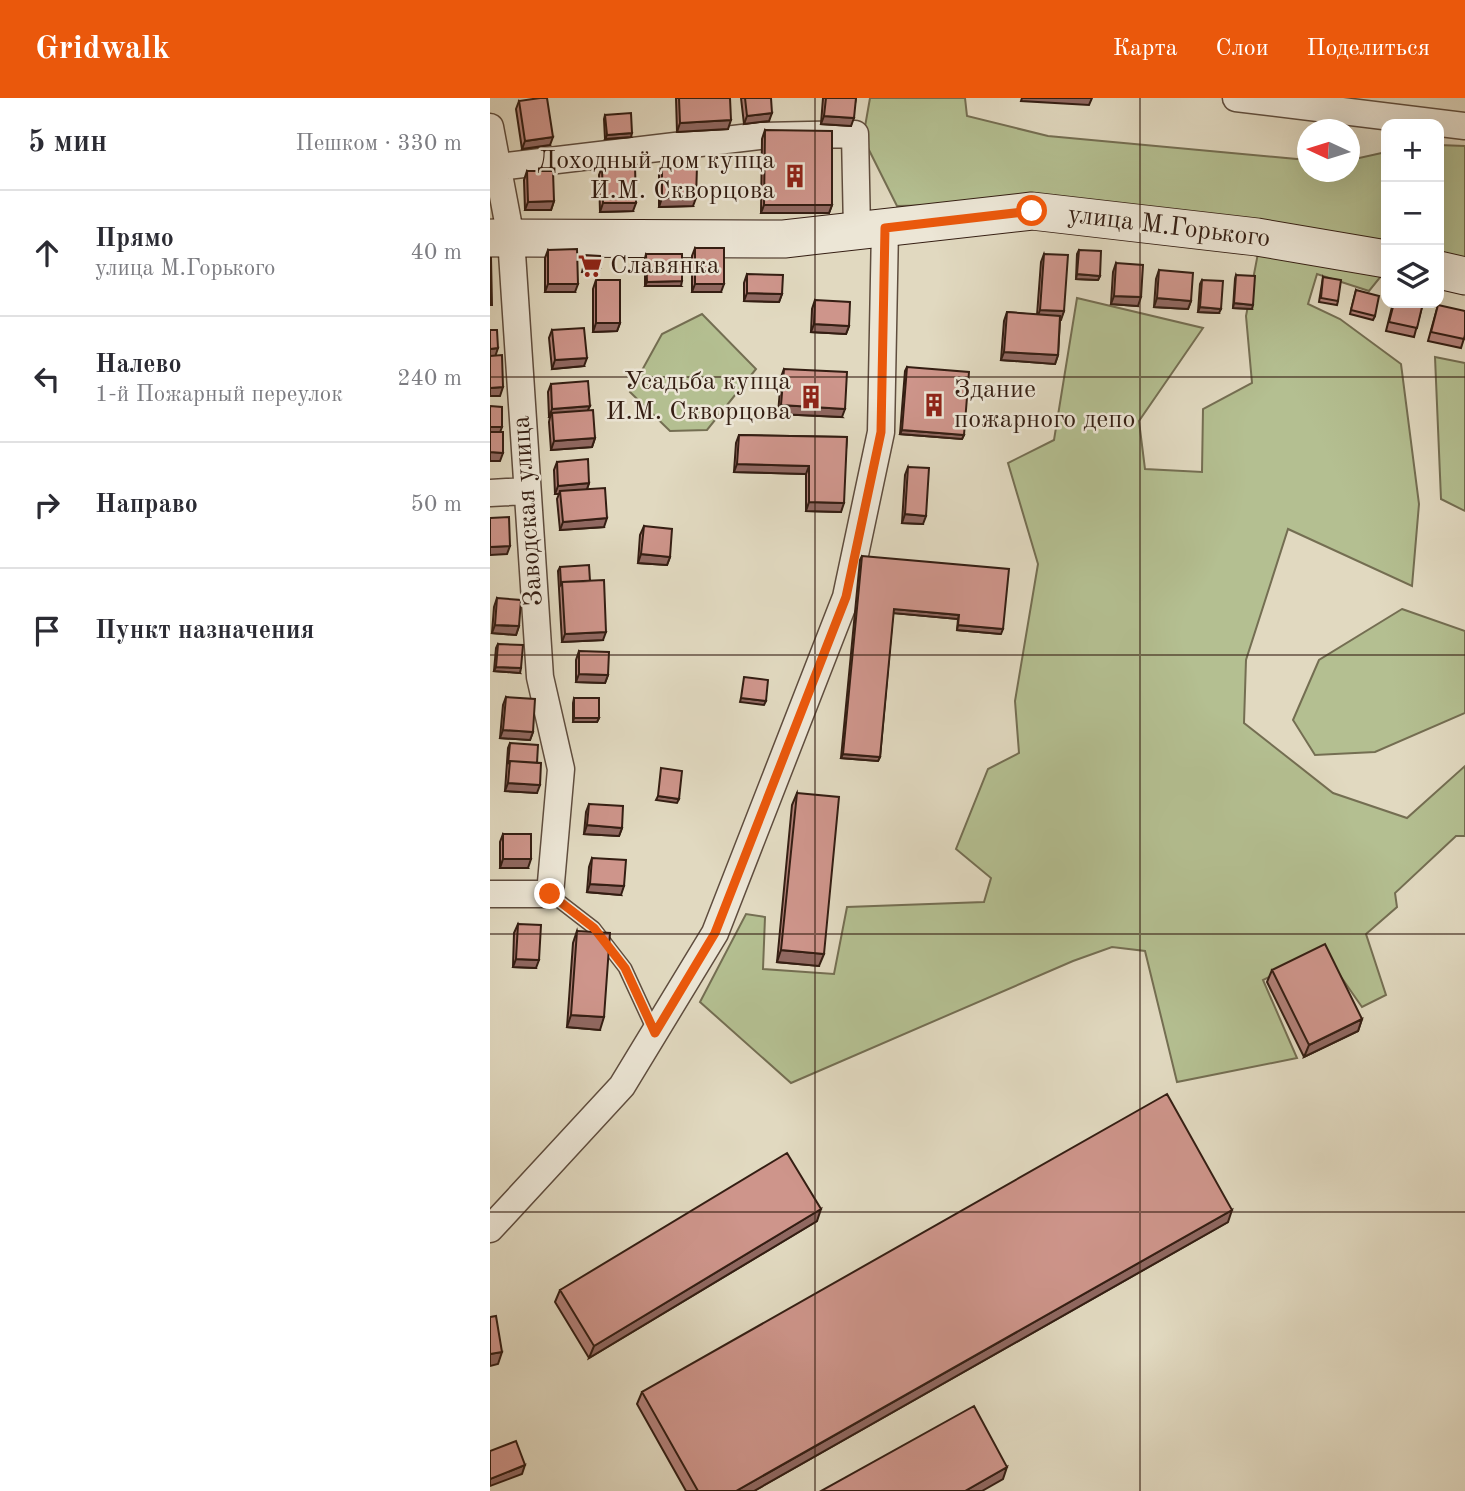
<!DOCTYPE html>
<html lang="ru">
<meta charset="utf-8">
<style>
:root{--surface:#fff;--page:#f2f2f3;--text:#2b2b33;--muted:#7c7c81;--line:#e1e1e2;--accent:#ea580c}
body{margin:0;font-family:"Old Standard TT",serif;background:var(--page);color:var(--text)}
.controls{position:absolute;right:21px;top:21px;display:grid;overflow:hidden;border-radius:14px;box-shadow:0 7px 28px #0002}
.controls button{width:63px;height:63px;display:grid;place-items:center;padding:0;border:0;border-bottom:2px solid var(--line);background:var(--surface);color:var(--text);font:35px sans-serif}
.compass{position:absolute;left:807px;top:21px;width:63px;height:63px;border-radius:50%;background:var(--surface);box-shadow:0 7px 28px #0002;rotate:274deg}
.stop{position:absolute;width:21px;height:21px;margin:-16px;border:5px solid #ea580c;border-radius:50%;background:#fff}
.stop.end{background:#ea580c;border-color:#fff;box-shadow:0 2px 7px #0008}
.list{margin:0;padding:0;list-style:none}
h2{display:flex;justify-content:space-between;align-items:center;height:91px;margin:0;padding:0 28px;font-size:30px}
h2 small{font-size:23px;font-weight:400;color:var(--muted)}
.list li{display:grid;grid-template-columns:46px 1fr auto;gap:21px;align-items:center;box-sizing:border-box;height:126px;padding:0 28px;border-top:2px solid var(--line)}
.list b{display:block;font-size:26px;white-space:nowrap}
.list p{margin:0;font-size:23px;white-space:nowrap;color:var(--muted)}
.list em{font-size:23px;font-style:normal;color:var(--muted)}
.icon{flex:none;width:38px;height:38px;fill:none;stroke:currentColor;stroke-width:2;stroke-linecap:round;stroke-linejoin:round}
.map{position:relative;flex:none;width:975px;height:1393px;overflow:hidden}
header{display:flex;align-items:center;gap:42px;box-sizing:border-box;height:98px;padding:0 35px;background:var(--accent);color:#fff}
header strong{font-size:33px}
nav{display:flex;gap:38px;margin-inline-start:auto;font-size:24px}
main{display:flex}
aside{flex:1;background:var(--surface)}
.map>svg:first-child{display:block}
</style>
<header>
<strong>Gridwalk</strong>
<nav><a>Карта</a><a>Слои</a><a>Поделиться</a></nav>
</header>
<main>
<aside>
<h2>5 мин<small>Пешком · 330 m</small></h2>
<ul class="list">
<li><svg class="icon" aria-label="ahead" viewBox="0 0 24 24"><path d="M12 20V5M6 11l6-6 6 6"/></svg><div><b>Прямо</b><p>улица М.Горького</p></div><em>40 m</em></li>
<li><svg class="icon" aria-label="left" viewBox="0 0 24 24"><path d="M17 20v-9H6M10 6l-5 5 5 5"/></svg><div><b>Налево</b><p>1-й Пожарный переулок</p></div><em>240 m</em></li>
<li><svg class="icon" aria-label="right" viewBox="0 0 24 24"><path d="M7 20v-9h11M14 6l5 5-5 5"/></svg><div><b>Направо</b></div><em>50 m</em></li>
<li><svg class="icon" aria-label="arrive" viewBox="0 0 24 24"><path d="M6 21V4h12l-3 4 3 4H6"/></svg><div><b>Пункт назначения</b></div></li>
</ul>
</aside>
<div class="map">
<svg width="975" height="1393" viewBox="0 0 975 1393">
<rect width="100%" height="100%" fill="#e1d9c0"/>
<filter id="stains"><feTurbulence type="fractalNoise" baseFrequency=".00286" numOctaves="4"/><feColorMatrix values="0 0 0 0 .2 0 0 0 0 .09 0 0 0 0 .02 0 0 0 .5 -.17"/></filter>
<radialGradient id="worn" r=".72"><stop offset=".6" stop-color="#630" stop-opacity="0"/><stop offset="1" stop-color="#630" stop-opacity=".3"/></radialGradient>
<path fill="#b4bf91" stroke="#746e52" stroke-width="2" d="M380 0H475L477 18 558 38 817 62 818 74H860V62L896 54V153L543 105 407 108 373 40Z
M949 47 975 48V170L949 163Z
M769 150 896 172 879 193 827 176 818 206 850 221 911 266 929 406 922 488 798 431 756 562 754 625 843 695 917 720 975 668V738H966L905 795 907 809 876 836 896 897 872 909 833 853 773 882 807 960 687 984 655 853 622 849 583 863 301 985 210 904 256 816 275 819 273 871 344 876 357 809 494 804 501 780 466 751 498 671 529 655 525 603 548 466 518 365 564 342 587 200 713 230 649 323 655 371 712 374 713 311 762 285 756 218Z
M212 216 266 271 217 332 180 333 140 294 172 236Z
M945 259 975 265V413L951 401Z
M912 511 975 533V615L885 654 825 657 803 622 829 562Z"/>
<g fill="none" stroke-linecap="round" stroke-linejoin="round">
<g stroke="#5f4d3e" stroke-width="15">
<path id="lane" d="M60 796 104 830 135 870 165 935"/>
</g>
<g stroke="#5f4d3e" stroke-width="29">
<path id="street" d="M746 0 975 28
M0 29 21 140 50 579 71 671 60 796H0
M8 69 269 38 365 36 367 132
M0 395 36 393
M0 1131 132 988 225 835 356 499 391 334 395 130"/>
</g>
<g stroke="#341e13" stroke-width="39">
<path id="secondary" d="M0 140 294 141 542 113 767 139 896 161
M949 172 975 178"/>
</g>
<use href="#lane" stroke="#ece6d6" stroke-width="12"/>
<use href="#street" stroke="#ece6d6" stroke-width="26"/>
<use href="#secondary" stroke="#ece6d6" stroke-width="37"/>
</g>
<path fill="#b18078" stroke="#341e13" stroke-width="2" d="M186 0H240L238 31 187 34Z
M251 0H281L279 23 254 26Z
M333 0H366L361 28 331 26Z
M29 3 60 47 32 51 26 11Z
M115 17 141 39 115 41 114 21Z
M275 32 342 107 339 115H271L272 41Z
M172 68 203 108 169 109V76Z
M112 69 143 113 110 114 109 77Z
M37 73 64 103 61 112H35L34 82Z
M205 150 231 194H202V158Z
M58 152 85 194H55V160Z
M589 152 610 178 608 182 586 181 587 156Z
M156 156 191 188H155V160Z
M554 156 574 213 570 222 568 257 565 266 511 262 514 223 517 214 547 217 551 164Z
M626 165 648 208 621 206 623 174Z
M669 172 701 203 698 211 664 209 666 181Z
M257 176 292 196 289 204 254 203V185Z
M746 177 762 211 743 210 745 181Z
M833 179 848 203 847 207 829 204Z
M106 182 130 225 127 233 103 234V191Z
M712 182 729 215 708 214 710 186Z
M866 192 885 218 883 222 860 216Z
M325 202 359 228 356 236 321 234 322 211Z
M903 205H933L924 239 896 233Z
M948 207 975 237 971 250 938 243Z
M62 232 94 268 62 271 59 240Z
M417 269 474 337 472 341 410 336 415 273Z
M294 271 352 319 288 316 291 279Z
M61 286 98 313 105 340 102 349 61 352 59 324 60 319H59L58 294Z
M249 337 357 339 351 414 316 413V376L244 374 246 345Z
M67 364 99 385 97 391 114 429 70 432 67 401 69 396H65L64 372Z
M418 369 433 426 412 425 415 377Z
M154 428 180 459 177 467 148 465 150 437Z
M372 458 511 536 467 532 468 521 403 515 390 659 388 663 351 660 370 462Z
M70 469 100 483 113 542 72 544 68 473Z
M7 500 29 528 26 537 2 535 4 509Z
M8 546 30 575 4 573 6 550Z
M89 553 118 577 115 585 86 584V562Z
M16 599 43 634 40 642 10 640 13 607Z
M84 600 109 620 107 624H83V605Z
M20 645 47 665V695L15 693 18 650Z
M307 695 329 868 287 864 302 707Z
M99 706 132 730 129 738 94 736 96 714Z
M13 736 38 770H10V744Z
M102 760 131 797 97 794 99 769Z
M28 826 46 870 23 869 24 835Z
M87 833 110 932 77 929 83 845Z
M782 872 872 921 868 933 814 959 777 884Z
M327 1123 99 1260 65 1204 70 1192Z
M738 1124 264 1393H196L147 1306 152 1294Z"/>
<path fill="#906861" stroke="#341e13" stroke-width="2" d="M532 0H602L599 7 531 3Z
M282 15 279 23 254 26 257 18Z
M334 18 364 20 361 28 331 26Z
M241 22 238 31 187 34 190 25Z
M142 35 141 39 115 41 117 37Z
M63 39 60 47 32 51 35 43Z
M172 100H206L203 108 169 109Z
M64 103 61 112H35L38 104Z
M113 105H146L143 113 110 114Z
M274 107H342L339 115H271Z
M93 170 110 171 108 175 92 174Z
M587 176 610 178 608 182 586 181Z
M192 183 191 188H155L157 184Z
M58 186H88L85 194H55Z
M205 186H234L231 194H202Z
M257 195 292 196 289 204 254 203Z
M624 198 651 199 648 208 621 206Z
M667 200 701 203 698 211 664 209Z
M744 205 763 207 762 211 743 210Z
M710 209 731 211 729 215 708 214Z
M550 212 574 213 571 222 547 220Z
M106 225H130L127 233 103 234Z
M324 226 359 228 356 236 321 234Z
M8 250 5 259H0V251Z
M514 254 568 257 565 266 511 262Z
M97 260 94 268 62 271 65 262Z
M13 289 10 298H0V290Z
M291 307 355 311 352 319 288 316Z
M100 308 96 316 62 315 60 319H59L62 311Z
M0 329H12L9 337H0Z
M412 332 474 337 472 341 410 336Z
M105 340 102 349 61 352 64 343Z
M0 354 13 355 10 363H0Z
M247 366 319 368 316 376 244 374Z
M99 385 96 394 70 393 69 396H65L68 388Z
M319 404 354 405 351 414 316 413Z
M415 416 436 418 433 426 412 425Z
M117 420 114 429 70 432 73 424Z
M20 448 17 456 0 457V449Z
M151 456 180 459 177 467 148 465Z
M404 511 469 517 468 521 402 515Z
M5 527 29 528 26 537 2 535Z
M468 527 513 531 511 536 467 532Z
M116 534 113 542 72 544 75 536Z
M6 569 31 570 30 575 4 573Z
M89 576 118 577 115 585 86 584Z
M251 600 276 603 274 607 250 604Z
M84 620H109L107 624H83Z
M13 632 43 634 40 642 10 640Z
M353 656 390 659 388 663 351 660Z
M18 685 50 687 47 695 15 693Z
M168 698 189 701 187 705 166 702Z
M97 727 132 730 129 738 94 736Z
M13 761H41L38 770H10Z
M100 786 134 788 131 797 97 794Z
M291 852 334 856 329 868 287 864Z
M26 861 49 862 46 870 23 869Z
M81 917 114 919 110 932 77 929Z
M872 921 868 933 814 959 819 947Z
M331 1111 327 1123 99 1260 104 1248Z
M742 1112 738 1124 264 1393H246Z
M12 1254 8 1266 0 1268V1256Z
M35 1367 32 1376 0 1388V1381Z
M517 1369 513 1381 492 1393H475Z"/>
<path fill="#ce958b" stroke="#341e13" stroke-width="2" d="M50 0H57L63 39 35 43 29 3Z
M189 0H240L241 22 190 25Z
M255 0H281L282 15 257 18Z
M336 0H366L364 20 334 18Z
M141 15 142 35 117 37 115 17Z
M275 32 342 33V107H274Z
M145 68 146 105H113L112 69Z
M172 68H207L206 100H172Z
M37 73H63L64 103 38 104Z
M205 150H234V186H205Z
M87 151 88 186H58V152Z
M589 152 611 153 610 178 587 176Z
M156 156H192V183L157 184Z
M554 156 578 157 574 213 550 212Z
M94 157 110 158V171L93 170Z
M0 160H1L2 207H0Z
M626 165 653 167 651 199 624 198Z
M669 172 703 175 701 203 667 200Z
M257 176 293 177 292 196 257 195Z
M746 177 765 178 763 207 744 205Z
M833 179 851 182 848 203 831 200Z
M106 182H130V225H106Z
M712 182 733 183 731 211 710 209Z
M866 192 889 198 885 218 861 212Z
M325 202 360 204 359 228 324 226Z
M904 205H933L927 230 899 224Z
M948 207 975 213V237L974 241 941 234Z
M517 214 570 218 568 257 514 254Z
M94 230 97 260 65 262 62 232Z
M0 232H7L8 250 0 251Z
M12 257 13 289 0 290V258Z
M417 269 479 274 474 337 412 332Z
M294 271 357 274 355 311 291 307Z
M98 283 100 308 62 311 61 286Z
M0 308 12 309V329H0Z
M103 312 105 340 64 343 62 315Z
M0 334H13V355L0 354Z
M249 337 357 339 354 405 319 404V368L247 366Z
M98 361 99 385 68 388 67 364Z
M418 369 439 370 436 418 415 416Z
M115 390 117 420 73 424 70 393Z
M19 419 20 448 0 449V420Z
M154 428 182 431 180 459 151 456Z
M372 458 519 471 513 531 468 527 469 517 404 511 390 659 353 656Z
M99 467 100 483 72 484 71 486 70 469Z
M114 482 116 534 75 536 72 484Z
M7 500 31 502 29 528 5 527Z
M8 546 33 547 31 570 6 569Z
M89 553 119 554 118 577 89 576Z
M254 579 278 582 276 603 251 600Z
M16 599 45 601 43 634 13 632Z
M84 600H109V620H84Z
M20 645 48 647 47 665 20 663 18 666Z
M20 663 51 665 50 687 18 685Z
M171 670 192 673 189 701 168 698Z
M307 695 349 699 334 856 291 852Z
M99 706 133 708 132 730 97 727Z
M13 736H41V761H13Z
M102 760 136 762 134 788 100 786Z
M28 826 51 827 49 862 26 861Z
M87 833 120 835 114 919 81 917Z
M835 846 872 921 819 947 782 872Z
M677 996 742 1112 246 1393H208L152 1294Z
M297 1055 331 1111 104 1248 70 1192Z
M6 1218 12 1254 0 1256V1219Z
M484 1308 517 1369 475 1393H331Z
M26 1343 35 1367 0 1381V1353Z"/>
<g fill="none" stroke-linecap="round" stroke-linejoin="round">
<path stroke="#ea580c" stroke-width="9" d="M60 796 104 830 135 870 165 935 225 835 356 499 391 334 395 130 542 113"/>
</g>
<path fill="none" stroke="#341e13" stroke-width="2" stroke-opacity="0.55" d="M325 0V1393M650 0V1393M0 279H975M0 557H975M0 836H975M0 1114H975"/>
<defs>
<g id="building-bare" transform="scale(1.89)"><path d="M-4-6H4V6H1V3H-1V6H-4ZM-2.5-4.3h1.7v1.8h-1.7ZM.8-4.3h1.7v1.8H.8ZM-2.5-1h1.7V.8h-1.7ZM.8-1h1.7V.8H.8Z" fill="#8f2418" stroke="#ece6d6" stroke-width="2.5" paint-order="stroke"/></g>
<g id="supermarket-bare" transform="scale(1.89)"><path d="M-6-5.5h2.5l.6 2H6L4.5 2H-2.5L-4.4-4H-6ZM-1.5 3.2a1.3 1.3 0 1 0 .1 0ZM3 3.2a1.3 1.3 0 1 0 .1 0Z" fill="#8f2418" stroke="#ece6d6" stroke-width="2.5" paint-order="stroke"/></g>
</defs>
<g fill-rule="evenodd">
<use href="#building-bare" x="305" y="78"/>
<use href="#supermarket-bare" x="100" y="168"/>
<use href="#building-bare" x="321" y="299"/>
<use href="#building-bare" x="444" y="307"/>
</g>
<g text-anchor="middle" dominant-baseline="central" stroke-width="5" stroke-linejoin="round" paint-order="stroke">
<g font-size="26" fill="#341e13" stroke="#ece6d6" text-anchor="end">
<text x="285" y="63">Доходный дом купца<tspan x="285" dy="30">И.М. Скворцова</tspan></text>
<text x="120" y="168" text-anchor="start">Славянка</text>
<text x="301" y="284">Усадьба купца<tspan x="301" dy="30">И.М. Скворцова</tspan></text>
<text x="464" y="292" text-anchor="start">Здание<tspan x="464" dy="30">пожарного депо</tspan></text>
</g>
<g font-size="26" fill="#341e13" stroke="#ece6d6">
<text transform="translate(679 129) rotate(7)">улица М.Горького</text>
<text transform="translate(38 413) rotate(-94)">Заводская улица</text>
</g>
</g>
<rect width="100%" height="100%" filter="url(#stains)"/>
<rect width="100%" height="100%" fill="url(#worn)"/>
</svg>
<div class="controls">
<button>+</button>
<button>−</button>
<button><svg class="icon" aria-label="layers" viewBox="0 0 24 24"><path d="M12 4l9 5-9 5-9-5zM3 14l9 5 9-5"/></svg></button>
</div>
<svg class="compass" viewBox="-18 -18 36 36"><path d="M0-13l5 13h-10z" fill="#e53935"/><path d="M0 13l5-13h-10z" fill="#7c7c81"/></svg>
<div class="stop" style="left:542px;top:113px"></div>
<div class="stop end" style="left:60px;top:796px"></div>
</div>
</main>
